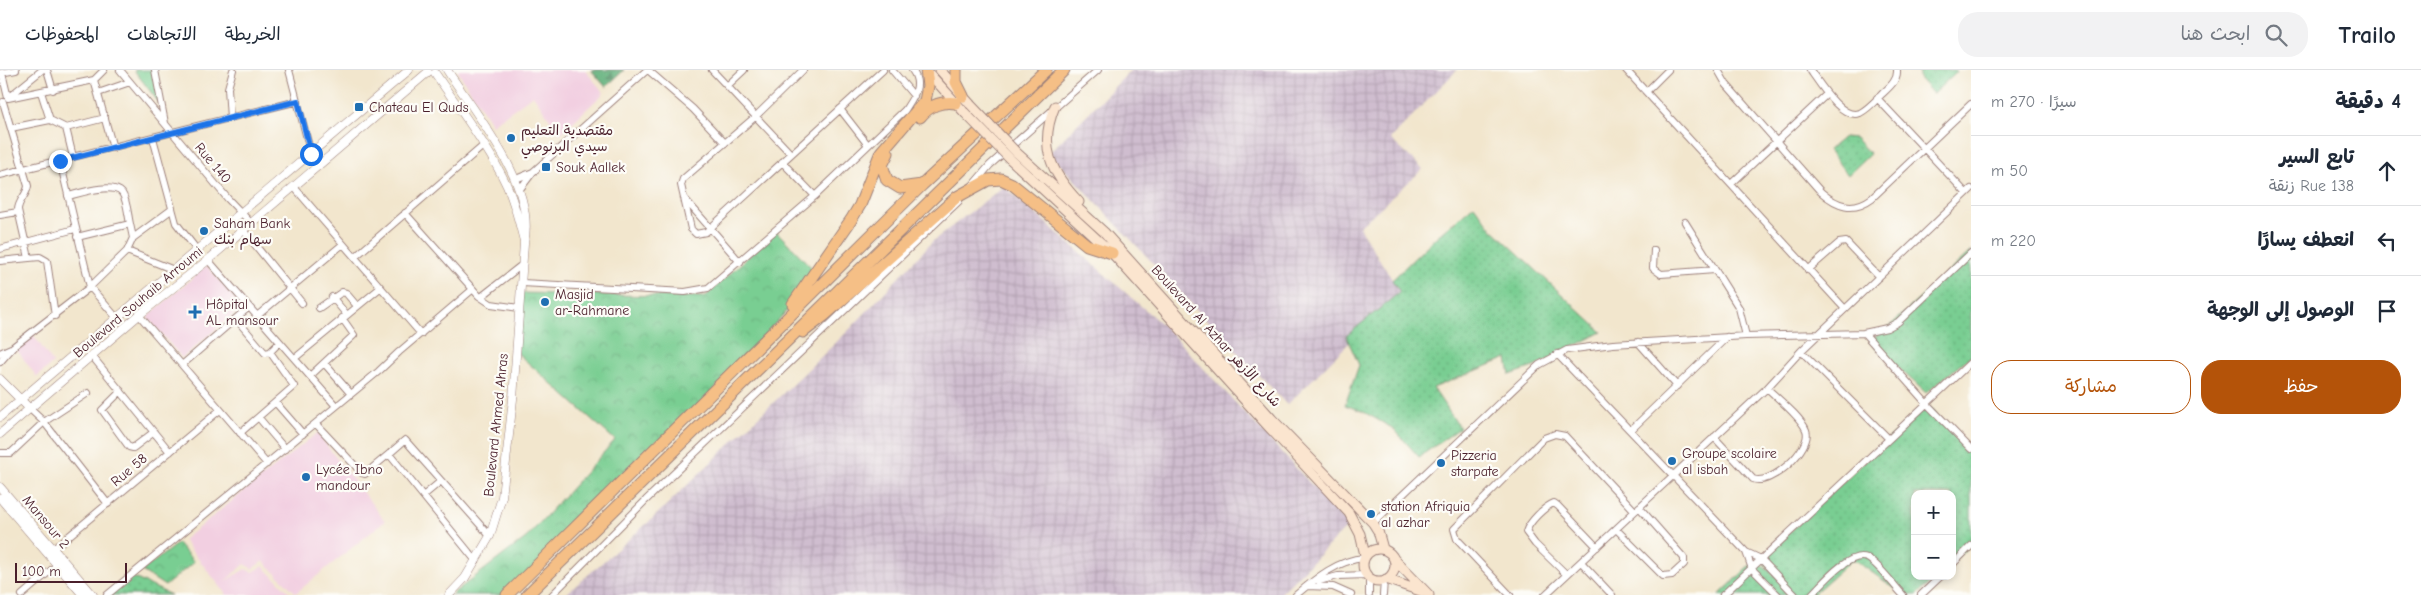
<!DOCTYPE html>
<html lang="ar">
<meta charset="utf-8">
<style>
:root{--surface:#fff;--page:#f2f2f3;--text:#1f2937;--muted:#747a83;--line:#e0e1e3;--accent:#b45309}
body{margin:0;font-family:"Comic Neue","Playpen Sans Arabic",sans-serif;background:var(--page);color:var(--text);direction:rtl}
.controls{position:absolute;right:15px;bottom:15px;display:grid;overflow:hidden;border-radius:10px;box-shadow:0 2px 8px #0003}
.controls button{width:45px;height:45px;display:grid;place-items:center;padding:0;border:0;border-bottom:1px solid var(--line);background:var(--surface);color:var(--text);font:25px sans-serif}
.scale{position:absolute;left:15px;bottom:12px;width:112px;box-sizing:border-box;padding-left:5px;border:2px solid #4a1f2b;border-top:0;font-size:14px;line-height:18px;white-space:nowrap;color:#4a1f2b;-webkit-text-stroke:4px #fdfcf7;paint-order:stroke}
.stop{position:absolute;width:15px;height:15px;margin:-11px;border:4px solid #1a73e8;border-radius:50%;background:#fff}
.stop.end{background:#1a73e8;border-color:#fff;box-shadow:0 1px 5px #0008}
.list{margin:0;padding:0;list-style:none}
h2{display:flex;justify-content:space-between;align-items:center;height:65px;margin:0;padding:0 20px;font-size:21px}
h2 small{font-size:16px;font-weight:400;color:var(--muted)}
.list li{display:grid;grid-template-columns:32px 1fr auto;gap:15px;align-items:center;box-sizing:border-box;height:70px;padding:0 20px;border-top:1px solid var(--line)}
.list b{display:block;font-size:19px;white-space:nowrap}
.list p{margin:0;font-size:16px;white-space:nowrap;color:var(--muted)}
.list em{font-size:16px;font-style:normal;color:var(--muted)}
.actions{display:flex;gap:10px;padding:15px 20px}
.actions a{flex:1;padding:11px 0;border:1px solid var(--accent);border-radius:20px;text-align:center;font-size:18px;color:var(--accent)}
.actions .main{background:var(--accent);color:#fff}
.icon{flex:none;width:28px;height:28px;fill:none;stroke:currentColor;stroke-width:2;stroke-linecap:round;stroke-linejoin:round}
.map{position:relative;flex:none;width:1971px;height:525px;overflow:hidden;direction:ltr}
header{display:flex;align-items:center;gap:30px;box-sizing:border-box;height:70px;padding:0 25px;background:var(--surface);border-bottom:1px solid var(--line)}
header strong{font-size:24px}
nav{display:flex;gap:28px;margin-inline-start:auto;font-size:18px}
.search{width:350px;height:45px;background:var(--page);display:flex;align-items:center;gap:12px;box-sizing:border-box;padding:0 18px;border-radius:20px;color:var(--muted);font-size:19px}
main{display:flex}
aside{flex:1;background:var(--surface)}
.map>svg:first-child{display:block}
</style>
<header>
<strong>Trailo</strong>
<div class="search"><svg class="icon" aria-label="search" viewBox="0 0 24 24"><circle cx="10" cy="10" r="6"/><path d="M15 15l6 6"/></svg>ابحث هنا</div>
<nav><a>الخريطة</a><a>الاتجاهات</a><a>المحفوظات</a></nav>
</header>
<main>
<aside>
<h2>4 دقيقة<small>سيرًا · 270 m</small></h2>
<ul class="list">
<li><svg class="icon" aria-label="ahead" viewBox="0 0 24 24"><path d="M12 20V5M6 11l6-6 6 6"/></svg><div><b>تابع السير</b><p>Rue 138 زنقة</p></div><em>50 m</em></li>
<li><svg class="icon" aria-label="left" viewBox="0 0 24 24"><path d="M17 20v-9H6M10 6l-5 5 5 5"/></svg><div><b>انعطف يسارًا</b></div><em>220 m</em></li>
<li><svg class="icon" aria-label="arrive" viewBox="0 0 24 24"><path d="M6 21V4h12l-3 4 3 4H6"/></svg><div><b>الوصول إلى الوجهة</b></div></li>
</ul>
<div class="actions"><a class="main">حفظ</a><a>مشاركة</a></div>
</aside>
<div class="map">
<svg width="1971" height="525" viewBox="0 0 1971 525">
<defs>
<pattern id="industrial-grid" width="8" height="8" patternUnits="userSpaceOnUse" patternTransform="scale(1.25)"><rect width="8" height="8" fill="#cfbdcf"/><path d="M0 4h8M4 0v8" fill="none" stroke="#b3a2b2"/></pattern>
<pattern id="grass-dots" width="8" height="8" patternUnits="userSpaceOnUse" patternTransform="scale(1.25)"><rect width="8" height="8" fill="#79ce92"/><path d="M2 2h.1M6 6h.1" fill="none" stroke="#6ab07e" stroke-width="1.8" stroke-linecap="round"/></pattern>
<pattern id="forest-firs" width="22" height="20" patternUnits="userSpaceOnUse" patternTransform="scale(1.25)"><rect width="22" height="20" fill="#62b17c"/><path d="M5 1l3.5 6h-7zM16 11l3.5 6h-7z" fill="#538f66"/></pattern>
<pattern id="park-crowns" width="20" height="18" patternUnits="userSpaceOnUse" patternTransform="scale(1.25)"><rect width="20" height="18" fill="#79ce92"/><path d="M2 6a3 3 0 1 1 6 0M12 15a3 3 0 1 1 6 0" fill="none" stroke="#6ab07e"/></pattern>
</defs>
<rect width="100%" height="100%" fill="#fdfcf7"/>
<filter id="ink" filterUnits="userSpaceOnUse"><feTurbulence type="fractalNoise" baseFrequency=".02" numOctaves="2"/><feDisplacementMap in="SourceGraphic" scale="10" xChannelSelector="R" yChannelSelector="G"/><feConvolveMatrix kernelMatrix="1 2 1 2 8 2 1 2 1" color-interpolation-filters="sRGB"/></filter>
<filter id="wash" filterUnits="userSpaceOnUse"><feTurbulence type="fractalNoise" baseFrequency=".0096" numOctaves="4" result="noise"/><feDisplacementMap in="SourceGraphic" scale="20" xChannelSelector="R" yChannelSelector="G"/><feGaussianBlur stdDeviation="1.12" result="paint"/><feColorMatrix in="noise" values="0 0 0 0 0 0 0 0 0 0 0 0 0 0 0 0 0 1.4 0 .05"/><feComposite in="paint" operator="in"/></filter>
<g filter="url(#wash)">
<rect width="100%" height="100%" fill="#f2e6cd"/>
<path fill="#f2cfe1" d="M457 0H585L604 23 560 64 533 25 492 55Z
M207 196 242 237 182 288 147 247Z
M32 263 53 293 37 307 14 276Z
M317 363 385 451 296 523 263 491 252 499 245 494 224 512 245 499 253 502 263 496 292 525H227L183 470Z"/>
<path fill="url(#industrial-grid)" d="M1131 0H1457L1390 69 1423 99 1359 157 1400 222 1287 335 1049 83Z
M1004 116 1166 258 1349 455 1279 525H565L652 449 850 259 933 171Z"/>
<path fill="url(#grass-dots)" stroke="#62765e" d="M1919 0H1955L1956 2 1933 24 1919 8Z
M1844 67 1855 68 1870 84 1848 105 1828 80Z
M1474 135 1492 159 1602 262 1539 295 1510 305 1507 288 1433 318 1460 358 1419 387 1394 359 1362 341 1345 335 1359 295 1346 266 1400 222 1392 210 1435 168Z
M1971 181V286L1926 323 1869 271 1892 254Z
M1926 333 1971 382V475L1952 492V424H1915V506H1937L1917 525H1904L1853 489 1812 525H1719L1756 490 1779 510 1761 489Z
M130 506 171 525H107Z"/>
<path fill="url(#forest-firs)" stroke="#566854" d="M591 0H624L606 17Z"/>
<path fill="url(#park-crowns)" stroke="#62765e" d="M134 0H152L160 34Z
M776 161 816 202 796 231 709 325 507 525H451L527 467 615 370 517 283 521 223 705 227Z
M178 473 194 492 165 516 142 501Z"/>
</g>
<g filter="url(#ink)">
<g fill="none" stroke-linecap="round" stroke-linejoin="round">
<g stroke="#9e827c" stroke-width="8">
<path id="minor" d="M47 0 53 20
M120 0 228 129 251 153
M155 0 165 53
M289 0 311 84
M648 0 693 39 725 73
M712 0 791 84
M803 0 755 47 683 109 681 115 691 159 696 164 706 162 883 0
M892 0 914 26
M1626 0 1845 239
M1718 0 1726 14 1821 122C1837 136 1853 142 1872 128L1971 34
M1810 0C1819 12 1842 51 1860 43 1868 39 1875 31 1881 25 1888 18 1898 11 1897 0
M0 3 16 0
M2 3 8 28 94 10 104 0
M94 10 113 78
M727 16 744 0
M41 22 50 50 66 58 73 87
M1646 22 1668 0
M98 23 130 12
M10 26 42 0
M1877 28 1966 123
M840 39 868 75
M230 48 228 18 233 0
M11 58 50 50
M66 58 105 48
M153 68 176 153 197 180
M60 91 90 217 116 247
M782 92 815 126
M0 105 298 31
M516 109 533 102
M1731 114 1827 24
M972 116 990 95 1098 0
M294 117 421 264
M520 119 533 102 647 0
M68 126C80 123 113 112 122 123 127 130 128 145 130 154
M684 128 740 192
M405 143 479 226 491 234 519 238
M0 145 18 142
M1685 152 1739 238 1746 266
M243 160 302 233
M77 167 130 154 133 168
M0 179 75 159
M1654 180 1653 198 1661 204 1715 200
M127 181 174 200
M355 187 483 76
M29 188 40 187 47 191 55 246
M208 190 336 336
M0 191 29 188 18 140C18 131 27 125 28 116L3 32
M1808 200 1839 173 1846 172 1879 207
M522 213 685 222 708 218 815 126 905 40C914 26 923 15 912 0
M332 227 347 245
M481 227 523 194
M319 238 342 222 346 223 357 236
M139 245 267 394
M257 246 343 174
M237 250 265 283 270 282 279 273
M1864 263 1927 334 1971 379
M1638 272 1677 316
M1801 281 1889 369
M0 283 11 278
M1557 284 1746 482 1761 489 1795 525
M92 286 170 382
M295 288 380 218
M0 292 14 276 90 217 127 181 133 168 171 140
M324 293 351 324
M182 295 249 237
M310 306 354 265 342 248
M121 321 102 340 129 377 133 378 154 362
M276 333 303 364
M30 339 44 352 108 434
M259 348 285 379
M316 354 362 403 365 404 389 384 476 491
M1631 360 1727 267
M240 363 294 316 270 282
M1714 367 1753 409C1770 417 1813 378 1806 360 1801 347 1777 328 1767 318
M0 383H11L44 352 88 323
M389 384 405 370 490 466
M423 426 441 411
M1373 453 1539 295 1567 280 1613 274 1746 266 1864 263 1887 258 1898 252 1971 183
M1616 459 1663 506 1672 505 1684 494V488L1639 437
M52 480 220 340
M1746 482 1752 499 1778 525
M1581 492 1612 525
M1952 495 1971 476
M1566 504 1535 474 1526 462C1529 452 1544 437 1554 433L1558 436 1597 477
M1369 507V525
M1319 511 1338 506 1366 505
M1307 516 1333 517 1351 525
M22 525 57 495
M107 525 379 301 399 282 472 220
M552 525 646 430 959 131
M1296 525C1316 508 1338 490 1364 488
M1383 525 1384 510
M1510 525 1457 469 1454 459 1544 368 1555 364 1565 366 1635 441
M1545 525 1767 318 1801 281 1971 119
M1723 525 1971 292
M1811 525C1823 513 1849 481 1867 488 1878 493 1894 516 1903 525
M1921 525 1941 506"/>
</g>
<g stroke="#9e827c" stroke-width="9">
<path id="tertiary" d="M447 0C477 46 537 116 524 173L513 329 502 427 490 466 465 508 449 525
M435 3C459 39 489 77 507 116 515 134 519 152 524 171
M0 309 30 339
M0 347 409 0
M0 364 139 245 208 190 428 2
M0 417 93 525
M0 428 83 525"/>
</g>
<g stroke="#9e827c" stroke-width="11">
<path id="secondary" d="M926 0 965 43
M940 0 970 34
M1055 36C1038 76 1051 103 1079 132
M1016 82 1104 162 1272 349 1373 453 1378 461 1383 479
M1009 88 1112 183 1267 355 1349 443 1360 464 1365 485
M1363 495a16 16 0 1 1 32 0a16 16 0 1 1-32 0Z
M1394 489 1429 525
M1386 509 1426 523"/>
</g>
<g stroke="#9e827c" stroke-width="13">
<path id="trunk" d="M956 0V12L963 26
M920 47C930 35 941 31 956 33
M888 83 882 95 887 110 900 118 922 115
M793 234 851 150 860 135 881 82 925 31 928 16 926 0
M803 262 825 245 957 127 988 110 1001 109 1012 114 1087 175 1112 183
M507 525 922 115 1046 0
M527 525 1064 0"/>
</g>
<use href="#minor" stroke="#fff" stroke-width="6"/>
<use href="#tertiary" stroke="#fff" stroke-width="8"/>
<use href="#secondary" stroke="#fbe5cf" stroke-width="9"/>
<use href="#trunk" stroke="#f5bf86" stroke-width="11"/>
<g stroke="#9e827c" stroke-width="11" stroke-linecap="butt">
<path id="secondary-bridge" d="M970 34 1016 82
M965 43 1009 88"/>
</g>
<use href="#secondary-bridge" stroke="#fbe5cf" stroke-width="9"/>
</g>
</g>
<g fill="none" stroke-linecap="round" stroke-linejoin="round" filter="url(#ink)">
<path stroke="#1a73e8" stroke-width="6" d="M60 91 298 31 311 84"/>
</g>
<g fill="#1f6fb2" stroke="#fdfcf7" stroke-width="2">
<rect x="354" y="32" width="10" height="10" rx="2.5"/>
<circle cx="511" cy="68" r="5"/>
<rect x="541" y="92" width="10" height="10" rx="2.5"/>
<circle cx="204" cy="161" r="5"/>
<circle cx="545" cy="232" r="5"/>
<path d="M192.5 234.5h5v5h5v5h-5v5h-5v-5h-5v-5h5z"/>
<circle cx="1672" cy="391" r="5"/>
<circle cx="1441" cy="393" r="5"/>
<circle cx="306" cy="407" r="5"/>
<circle cx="1371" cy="444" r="5"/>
</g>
<g text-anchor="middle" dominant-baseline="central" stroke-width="4.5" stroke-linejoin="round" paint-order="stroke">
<g font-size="14" fill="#4a1f2b" stroke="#fdfcf7" text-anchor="start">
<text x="369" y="37">Chateau El Quds</text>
<text x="521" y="60">مقتصدية التعليم<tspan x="521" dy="16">سيدي البرنوصي</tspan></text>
<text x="556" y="97">Souk Aallek</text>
<text x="214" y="153">Saham Bank<tspan x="214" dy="16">سهام بنك</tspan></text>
<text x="555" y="224">Masjid<tspan x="555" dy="16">ar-Rahmane</tspan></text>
<text x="206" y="234">Hôpital<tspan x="206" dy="16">AL mansour</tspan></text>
<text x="1682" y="383">Groupe scolaire<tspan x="1682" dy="16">al isbah</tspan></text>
<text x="1451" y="385">Pizzeria<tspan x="1451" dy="16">starpate</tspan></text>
<text x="316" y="399">Lycée Ibno<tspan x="316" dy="16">mandour</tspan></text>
<text x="1381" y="436">station Afriquia<tspan x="1381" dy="16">al azhar</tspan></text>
</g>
<g font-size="14" fill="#4a1f2b" stroke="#fdfcf7">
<text transform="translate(213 93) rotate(50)">Rue 140</text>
<text transform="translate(138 232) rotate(-40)">Boulevard Souhaib Arroumi</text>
<text transform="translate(1216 266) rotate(48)">Boulevard Al Azhar شارع الأزهر</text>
<text transform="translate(496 355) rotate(-84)">Boulevard Ahmed Ahras</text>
<text transform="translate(129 400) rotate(-40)">Rue 58</text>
<text transform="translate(46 452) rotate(50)">Mansour 2</text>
</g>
</g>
</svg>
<div class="controls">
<button>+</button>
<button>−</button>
</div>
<div class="scale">100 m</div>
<div class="stop" style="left:311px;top:84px"></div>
<div class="stop end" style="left:60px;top:91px"></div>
</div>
</main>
